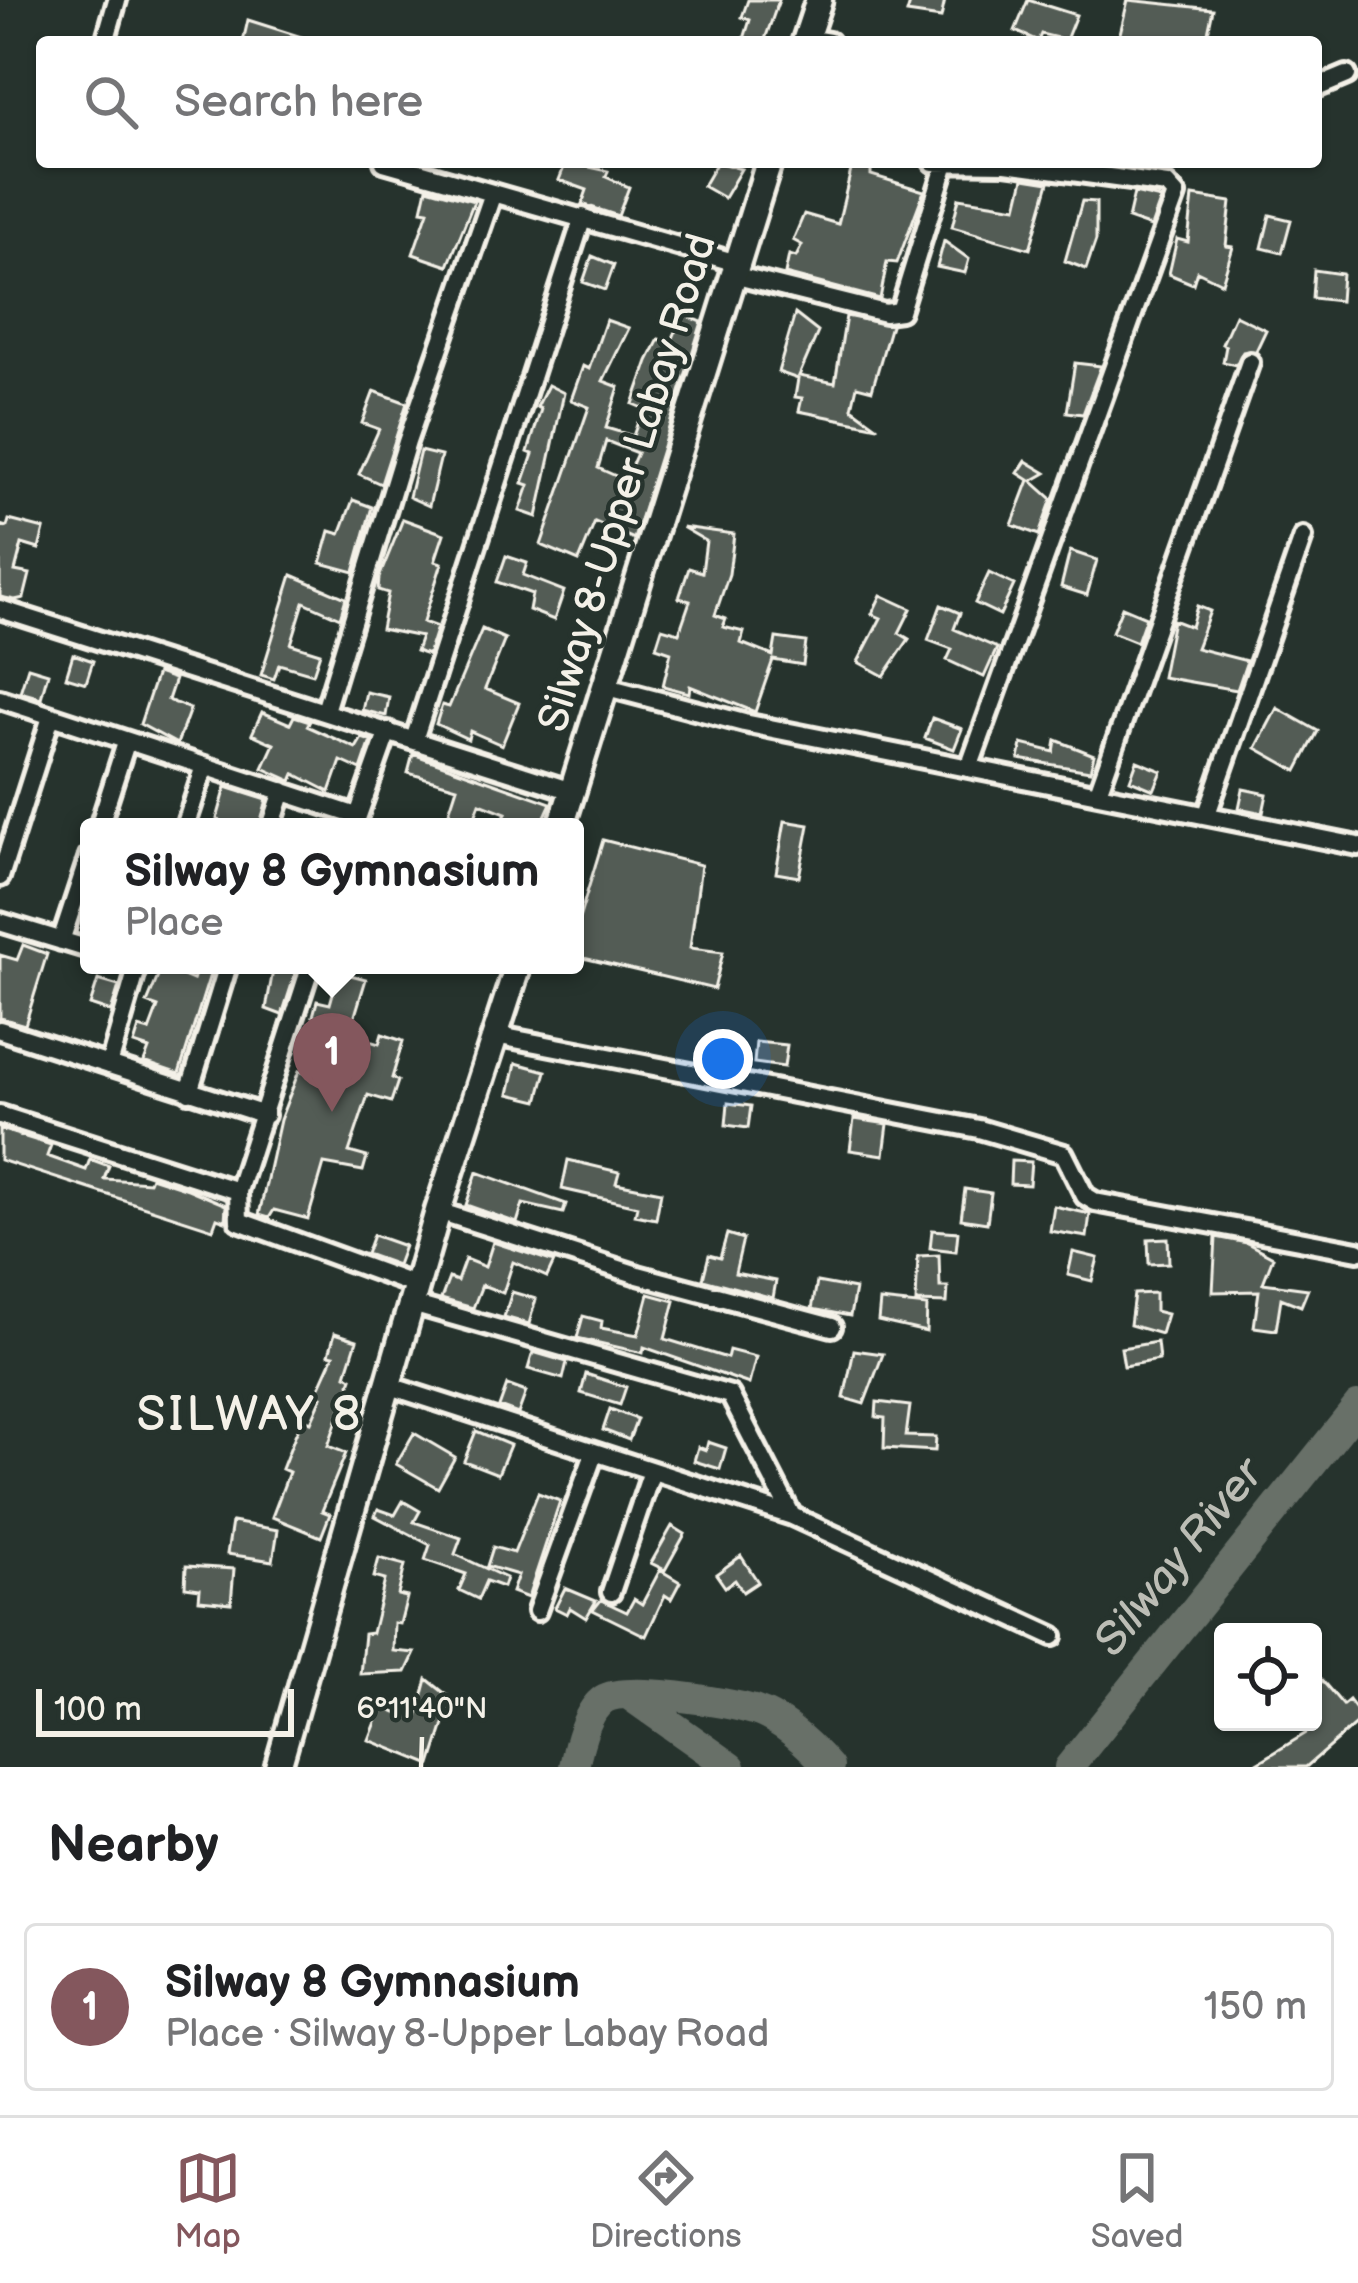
<!DOCTYPE html>
<meta charset="utf-8">
<style>
:root{--surface:#fff;--page:#f2f2f2;--text:#202124;--muted:#757577;--line:#e0e0e0;--accent:#84575d}
body{margin:0;font-family:"Balsamiq Sans",sans-serif;background:var(--page);color:var(--text)}
.controls{position:absolute;right:36px;bottom:36px;display:grid;overflow:hidden;border-radius:12px;box-shadow:0 3px 9px #0004}
.controls button{width:108px;height:108px;display:grid;place-items:center;padding:0;border:0;border-bottom:3px solid var(--line);background:var(--surface);color:var(--text);font:60px sans-serif}
.scale{position:absolute;left:36px;bottom:30px;width:258px;box-sizing:border-box;padding-left:12px;border:6px solid #f4f1e8;border-top:0;font-size:33px;line-height:42px;white-space:nowrap;color:#f4f1e8;-webkit-text-stroke:9px #26332d;paint-order:stroke}
.you{position:absolute;left:723px;top:1059px;width:42px;height:42px;margin:-30px;border:9px solid #fff;border-radius:50%;background:#1a73e8;box-shadow:0 0 0 18px #1a73e833}
.badge{display:grid;place-items:center;width:78px;height:78px;border-radius:50%;background:var(--accent);color:#fff;font-size:39px;font-weight:700}
.pin{position:absolute;translate:-50% -99px;filter:drop-shadow(0 3px 6px #0008)}
.pin::after{content:'';position:absolute;top:63px;width:42px;height:36px;background:inherit;clip-path:polygon(0 0,100% 0,50% 100%)}
.popup{position:absolute;left:80px;top:818px;width:504px;height:156px;box-sizing:border-box;display:grid;place-content:center;border-radius:12px;background:var(--surface);filter:drop-shadow(0 3px 9px #0005);font-size:39px;white-space:nowrap;color:var(--muted)}
.popup b{font-size:45px;color:var(--text)}
.popup::after{content:'';position:absolute;left:50%;top:100%;margin-left:-24px;border:24px solid transparent;border-top-color:var(--surface)}
.list{margin:0;padding:0;list-style:none}
h2{display:flex;justify-content:space-between;align-items:center;height:156px;margin:0;padding:0 48px;font-size:51px}
h2 small{font-size:39px;font-weight:400;color:var(--muted)}
.list li{display:grid;grid-template-columns:78px 1fr auto;gap:36px;align-items:center;box-sizing:border-box;height:168px;margin:0 24px 24px;padding:0 24px;border:3px solid var(--line);border-radius:12px}
.list b{display:block;font-size:45px;white-space:nowrap}
.list p{margin:0;font-size:39px;white-space:nowrap;color:var(--muted)}
.list em{font-size:39px;font-style:normal;color:var(--muted)}
.icon{flex:none;width:66px;height:66px;fill:none;stroke:currentColor;stroke-width:2;stroke-linecap:round;stroke-linejoin:round}
.map{position:relative;flex:none;width:1358px;height:1767px;overflow:hidden}
.search{position:absolute;background:var(--surface);box-shadow:0 3px 9px #0004;left:36px;right:36px;top:36px;height:132px;display:flex;align-items:center;gap:30px;box-sizing:border-box;padding:0 42px;border-radius:12px;color:var(--muted);font-size:45px}
.sheet{height:348px;background:var(--surface)}
nav{display:flex;justify-content:space-around;align-items:center;box-sizing:border-box;height:168px;border-top:3px solid var(--line);background:var(--surface);font-size:33px;color:var(--muted)}
nav a{display:grid;justify-items:center;gap:6px}
nav .on{color:var(--accent)}
.map>svg:first-child{display:block}
</style>
<div class="map">
<svg width="1358" height="1767" viewBox="0 0 1358 1767">
<rect width="100%" height="100%" fill="#26332d"/>
<filter id="ink" filterUnits="userSpaceOnUse"><feTurbulence type="fractalNoise" baseFrequency=".00833" numOctaves="2"/><feDisplacementMap in="SourceGraphic" scale="24" xChannelSelector="R" yChannelSelector="G"/><feConvolveMatrix kernelMatrix="1 2 1 2 8 2 1 2 1" color-interpolation-filters="sRGB"/></filter>
<g filter="url(#ink)">
<g fill="none" stroke-linecap="round" stroke-linejoin="round">
<path stroke="#676f68" stroke-width="30" d="M629 1695 731 1767
M574 1767C578 1747 586 1711 604 1699 625 1685 727 1702 754 1710 782 1719 810 1745 829 1767
M1069 1767 1358 1406"/>
</g>
<path fill="#525c55" stroke="#f4f1e8" stroke-width="3" fill-rule="evenodd" d="M748 0H779L764 42H743L750 20 742 17Z
M911 0H945L941 18 907 13Z
M1028 0 1076 15 1066 40 1041 34 1038 41 1015 31Z
M1128 0 1213 9 1206 42H1118Z
M248 20 302 37V42H243Z
M566 162 608 171 606 177 629 187 618 216 582 204 587 190 559 180Z
M717 162 741 169 724 198 703 186Z
M853 162H871V175L924 191 897 263 887 262 880 299 785 274 789 255 796 257 802 245 793 240 804 214 838 224Z
M1024 178 1049 182 1030 249 952 227 959 198 1017 207Z
M427 188 474 201 448 266 413 254 428 211 422 210Z
M1134 193 1161 199 1151 227 1128 219Z
M1193 196 1231 202 1226 246 1233 247 1222 283 1197 271 1193 284 1169 274 1177 239 1188 242Z
M1082 201 1096 202V240L1086 269 1065 261Z
M1270 215 1291 220 1282 253 1262 248Z
M944 241 969 259 965 273 937 267Z
M592 256 614 265 605 290 583 282Z
M1314 270 1342 274 1340 301 1312 298Z
M683 314 702 322 634 539 595 522 579 561 541 545 589 407 571 400 583 366 589 369 606 320 629 328 603 381 619 387 606 428 633 436 643 408 633 404 648 361 659 339 671 343ZM606 441 637 453 625 480 598 468Z
M795 314 818 332 799 376 835 383 846 316 891 325 872 390 857 386 852 408 878 427 799 411 802 398 795 397 798 379 778 372Z
M1235 315 1266 330 1256 351 1243 352 1236 365 1223 362 1226 346 1222 344Z
M1075 363 1101 366 1083 414 1067 412Z
M548 385 564 393 537 517 520 511 529 485 523 483 533 454 528 452 541 409 537 407Z
M374 391 407 403 381 484 359 474 379 429 362 423Z
M420 451 441 456 429 506 409 497Z
M1026 461 1046 473 1032 481 1052 499 1039 535 1012 525 1029 480 1018 473Z
M353 500 372 507 354 572 321 563 330 531 340 534Z
M403 519 444 534 435 561 442 563 423 622 437 627 428 655 416 651 421 637 381 629 388 593 378 590 379 578Z
M9 520 44 529 39 549 22 544 15 571 30 574 24 598 15 600 0 597V525L7 527Z
M682 527 734 534 729 574 715 615 726 619 723 627 744 632 741 643 773 656 776 638 806 642 803 665 773 660 755 712 690 686 689 693 663 686 671 652 656 647 662 628 679 633 690 601 679 598 689 568 702 572 706 541Z
M1070 551 1097 560 1087 595 1061 587Z
M506 556 527 563 523 575 564 591 554 620 529 610 532 594 497 582Z
M989 573 1014 585 1000 615 975 603Z
M292 575 346 598 340 618 304 602 291 644 320 653 313 674 279 664 274 679 261 675Z
M881 595 911 609 899 633 909 639 884 676 858 662 881 618 872 614Z
M941 605 960 613 954 629 997 648 984 677 947 660 952 649 928 640Z
M1197 606 1210 611 1196 648 1247 661 1237 690 1162 677 1173 620 1191 627Z
M1122 607 1146 617 1137 642 1112 632Z
M482 629 505 639 485 689 519 703 502 745 470 731 468 739 436 724 442 705 449 707Z
M73 654 93 661 86 683 66 677Z
M28 667 48 673 41 698 20 692Z
M157 673 175 679 168 700 190 709 177 744 140 724Z
M366 692 389 697 386 716 362 710Z
M1277 708 1318 731 1297 771 1256 748Z
M262 712 290 724 294 716 310 721 307 726 356 748 362 738 371 741 361 770 341 761 330 792 295 774 292 781 263 768 274 744 252 734Z
M932 718 962 729 954 749 925 738Z
M1056 740 1094 755 1090 771 1019 759 1022 744 1054 752Z
M413 754 551 803 540 827H499L506 813 480 803 471 827 447 818 457 787 408 773Z
M1137 761 1162 771 1154 790 1130 780Z
M226 787 267 800 259 827H235L217 819Z
M1243 789 1267 794 1263 813 1239 808Z
M785 821 809 825 799 877 776 873Z
M603 840 701 865 690 948 723 952 714 989 575 956V932Z
M23 945 47 954 25 1025 0 1018V955L17 960Z
M198 965H213L179 1074 144 1062 149 1049 134 1044 139 1028 149 1031 158 1007 147 1003 162 967 193 980Z
M274 965H298L282 1015 266 1009Z
M339 972 366 979 349 1035 379 1044 382 1034 403 1041 392 1078 398 1081 391 1102 368 1095 349 1152 367 1157 363 1171 324 1164 308 1219 274 1210 269 1218 259 1215 280 1120 299 1071 313 1076 326 1025V1019L313 1016 317 1001 330 1004Z
M98 980 119 986 111 1012 90 1005Z
M756 1042 787 1045 784 1067 754 1063Z
M516 1063 546 1071 538 1101 509 1094Z
M728 1103 751 1106 748 1128 726 1125Z
M854 1119 888 1124 884 1155 850 1150Z
M0 1129 51 1145 47 1156 86 1170 90 1159 109 1166 104 1179 149 1182 151 1177 188 1189 226 1205 225 1221 217 1218 213 1229 0 1160Z
M568 1160 619 1172 616 1183 661 1192 656 1219 635 1215 637 1206 562 1189Z
M1011 1161 1031 1162 1029 1185 1010 1184Z
M477 1172 566 1204 563 1213 523 1204 517 1223 466 1205Z
M965 1189 991 1193 987 1223 961 1219Z
M1054 1206 1090 1214 1087 1237 1050 1231Z
M932 1230 958 1232 956 1251 930 1248Z
M727 1234 743 1239 735 1273 776 1281 773 1298 703 1279 709 1255 720 1258Z
M373 1235 404 1246 397 1265 366 1254Z
M1216 1237 1247 1243 1273 1257 1263 1283 1308 1289 1301 1306 1281 1298 1276 1330 1254 1327 1259 1291 1213 1292Z
M1168 1238 1169 1263 1149 1264 1148 1239Z
M493 1242 554 1262 547 1277 513 1262 503 1293 482 1285 473 1308 441 1299 449 1278 457 1281 465 1259 485 1267Z
M1073 1252 1098 1258 1092 1281 1068 1275Z
M939 1255 940 1287H948L947 1303 916 1302 918 1256Z
M817 1282 855 1289 850 1316 812 1309Z
M512 1292 536 1299 529 1324 504 1317Z
M1155 1293V1311L1167 1314 1161 1334 1130 1325 1134 1294Z
M649 1294 675 1301 665 1339 727 1358 729 1350 756 1357 749 1384 644 1347 643 1353 577 1338 583 1316 602 1321 601 1328 638 1335Z
M880 1301 927 1306 926 1332 878 1321Z
M335 1333 357 1340 346 1375 352 1378 328 1446 346 1453 322 1511 330 1514 321 1537 272 1517 289 1472 282 1469 296 1433 304 1419 311 1422 322 1397 316 1395 334 1355 329 1354Z
M1157 1342 1159 1360 1124 1366 1121 1348Z
M854 1350 883 1354 864 1404 844 1398Z
M533 1352 567 1362 563 1379 528 1369Z
M586 1374 626 1387 620 1405 581 1393Z
M507 1385 526 1392 518 1414 499 1407Z
M877 1402 910 1406 906 1436 936 1437 935 1451 884 1448 885 1418 876 1417Z
M610 1409 637 1419 629 1440 603 1430Z
M476 1431 510 1445 498 1474 464 1461Z
M414 1433 455 1457 438 1488 396 1464Z
M708 1442 726 1448 720 1469 694 1461 698 1447 706 1450Z
M538 1493 560 1501 528 1598 512 1592 518 1575 487 1566 493 1547 514 1553Z
M403 1501 420 1511 414 1522 461 1538 455 1554 506 1578 503 1587 486 1581 478 1599 459 1590 466 1574 425 1560 430 1545 375 1516 378 1509 395 1515Z
M232 1522 278 1530 273 1561 227 1554Z
M672 1526 685 1534 665 1570 651 1563Z
M741 1556 758 1582 743 1592 735 1580 725 1587 716 1574Z
M379 1558 405 1565 398 1595 407 1597 400 1624 394 1623 393 1651 415 1653 406 1672 360 1674 364 1634 372 1633 385 1580 374 1577Z
M186 1566 234 1569 231 1603 199 1600 200 1589 185 1587Z
M660 1570 680 1582 671 1599 665 1595 646 1636 593 1610 601 1600 627 1612 634 1599 642 1604Z
M565 1588 596 1601 586 1618 570 1608 567 1614 555 1608Z
M1313 1670 1343 1705 1349 1700 1358 1712V1722L1306 1767H1251L1313 1729Z
M427 1679 452 1699 431 1765 369 1740 382 1707 416 1721Z"/>
<g fill="none" stroke-linecap="round" stroke-linejoin="round">
<g stroke="#f4f1e8" stroke-width="26">
<path id="street" d="M806 38 829 42
M105 42 117 0
M1316 88 1347 75
M384 162 737 263
M933 162 1006 163 1167 185 1176 195 969 768
M733 275 885 313 900 311 945 166
M0 609 572 791
M607 687 744 723 1358 846
M0 699 357 816
M325 711 407 442 493 193
M414 740 583 217
M1098 792 1250 362
M1207 814 1303 537
M99 827 126 743
M185 827 205 766
M271 827 283 791
M354 827 388 731
M0 877 51 717
M0 922 89 949
M61 941 89 856
M311 965 238 1191 239 1221 417 1286
M0 1030 265 1115
M495 1035 979 1129 1064 1154 1085 1196 1095 1202 1358 1251
M109 1065 138 965
M189 1092 228 965
M0 1115 238 1191
M438 1211 638 1275 832 1327
M412 1304 730 1395 792 1516
M387 1385 792 1516 1053 1636
M611 1592 652 1471
M537 1611 594 1454"/>
</g>
<g stroke="#f4f1e8" stroke-width="33">
<path id="secondary" d="M805 42 819 0
M561 827 769 162
M278 1767 438 1211 518 965"/>
</g>
<use href="#street" stroke="#26332d" stroke-width="16"/>
<use href="#secondary" stroke="#26332d" stroke-width="24"/>
</g>
</g>
<path fill="none" stroke="#f4f1e8" stroke-width="4.5" d="M421 1767 422 1737"/>
<g text-anchor="middle" dominant-baseline="central" stroke-width="9" stroke-linejoin="round" paint-order="stroke">
<g font-size="42" fill="#f4f1e8" stroke="#26332d">
<text transform="translate(628 483) rotate(-73)">Silway 8-Upper Labay Road</text>
</g>
<g font-size="45" font-style="italic" fill="#bcbdb5" stroke="#26332d">
<text transform="translate(1179 1558) rotate(-51)">Silway River</text>
</g>
<g font-size="48" letter-spacing="3" fill="#f4f1e8" stroke="#26332d">
<text x="250" y="1415">SILWAY 8</text>
</g>
</g>
<g font-size="30" text-anchor="middle" fill="#f4f1e8" stroke="#26332d" stroke-width="9" stroke-linejoin="round" paint-order="stroke">
<text x="422" y="1718">6°11'40"N</text>
</g>
</svg>
<div class="controls">
<button><svg class="icon" aria-label="locate" viewBox="0 0 24 24"><circle cx="12" cy="12" r="6"/><path d="M12 2v4M12 18v4M2 12h4M18 12h4"/></svg></button>
</div>
<div class="scale">100 m</div>
<div class="you"></div>
<div class="pin badge" style="left:332px;top:1112px">1</div>
<div class="popup"><b>Silway 8 Gymnasium</b>Place</div>
<div class="search"><svg class="icon" aria-label="search" viewBox="0 0 24 24"><circle cx="10" cy="10" r="6"/><path d="M15 15l6 6"/></svg>Search here</div>
</div>
<section class="sheet">
<h2>Nearby<small></small></h2>
<ul class="list">
<li><span class="badge">1</span><div><b>Silway 8 Gymnasium</b><p>Place · Silway 8-Upper Labay Road</p></div><em>150 m</em></li>
</ul>
</section>
<nav>
<a class="on"><svg class="icon" aria-label="map" viewBox="0 0 24 24"><path d="M3 6l6-2 6 2 6-2v14l-6 2-6-2-6 2zM9 4v14M15 6v14"/></svg>Map</a>
<a><svg class="icon" aria-label="directions" viewBox="0 0 24 24"><path d="M12 3l9 9-9 9-9-9zM9 14v-3h6M13 9l2 2-2 2"/></svg>Directions</a>
<a><svg class="icon" aria-label="saved" viewBox="0 0 24 24"><path d="M7 4h10v16l-5-4-5 4z"/></svg>Saved</a>
</nav>
